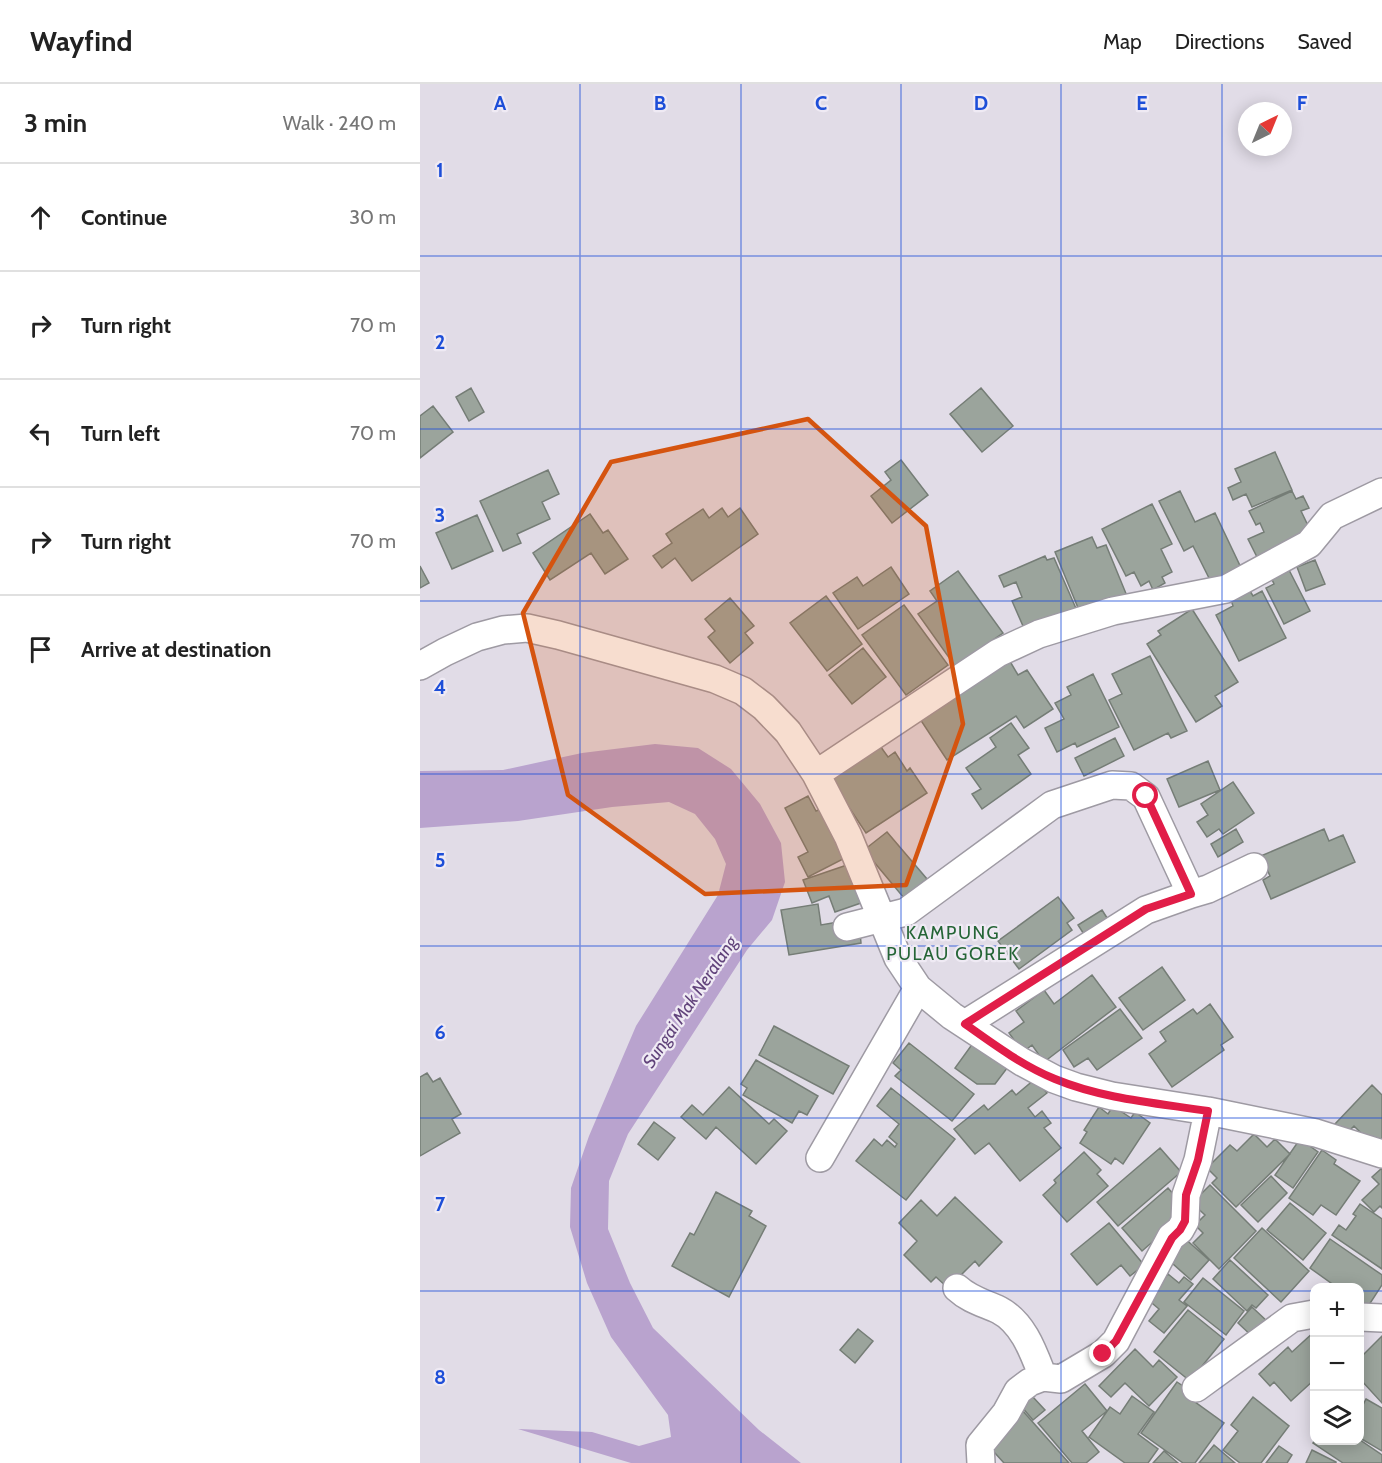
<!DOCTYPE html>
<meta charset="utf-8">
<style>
:root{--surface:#fff;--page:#f6f6f6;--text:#222;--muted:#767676;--line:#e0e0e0}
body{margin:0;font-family:Cabin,sans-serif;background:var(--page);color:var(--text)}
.controls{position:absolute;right:18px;bottom:18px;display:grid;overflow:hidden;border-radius:12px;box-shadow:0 3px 15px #0003}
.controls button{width:54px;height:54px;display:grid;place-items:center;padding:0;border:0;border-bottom:2px solid var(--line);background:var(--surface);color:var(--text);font:30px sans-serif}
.compass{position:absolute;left:818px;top:18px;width:54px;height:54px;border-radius:50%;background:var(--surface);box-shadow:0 3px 15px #0003;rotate:43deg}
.stop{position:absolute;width:18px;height:18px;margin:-14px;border:4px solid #e11d48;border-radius:50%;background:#fff}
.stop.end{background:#e11d48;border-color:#fff;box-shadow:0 2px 6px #0008}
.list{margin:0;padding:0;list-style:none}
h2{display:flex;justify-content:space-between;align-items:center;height:78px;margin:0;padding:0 24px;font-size:26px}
h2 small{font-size:20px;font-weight:400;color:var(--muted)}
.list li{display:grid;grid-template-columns:39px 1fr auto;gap:18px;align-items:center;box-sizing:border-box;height:108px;padding:0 24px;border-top:2px solid var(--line)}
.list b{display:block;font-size:22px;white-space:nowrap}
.list em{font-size:20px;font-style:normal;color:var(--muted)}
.icon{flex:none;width:33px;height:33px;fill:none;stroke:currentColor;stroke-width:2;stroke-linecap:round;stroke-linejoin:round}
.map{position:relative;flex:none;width:962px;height:1379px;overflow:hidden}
header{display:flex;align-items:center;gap:36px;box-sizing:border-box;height:84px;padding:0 30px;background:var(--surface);border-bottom:2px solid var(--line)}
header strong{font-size:28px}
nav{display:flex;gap:33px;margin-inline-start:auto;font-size:21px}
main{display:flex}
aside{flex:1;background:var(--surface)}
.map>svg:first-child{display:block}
</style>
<header>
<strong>Wayfind</strong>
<nav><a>Map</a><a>Directions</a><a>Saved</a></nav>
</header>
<main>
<aside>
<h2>3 min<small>Walk · 240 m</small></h2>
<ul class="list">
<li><svg class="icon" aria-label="ahead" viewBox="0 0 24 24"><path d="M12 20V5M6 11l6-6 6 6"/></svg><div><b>Continue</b></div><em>30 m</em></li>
<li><svg class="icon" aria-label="right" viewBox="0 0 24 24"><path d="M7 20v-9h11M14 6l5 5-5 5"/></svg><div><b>Turn right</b></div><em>70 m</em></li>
<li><svg class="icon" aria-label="left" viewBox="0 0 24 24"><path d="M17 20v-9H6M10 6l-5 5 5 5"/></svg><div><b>Turn left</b></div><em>70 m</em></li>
<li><svg class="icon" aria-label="right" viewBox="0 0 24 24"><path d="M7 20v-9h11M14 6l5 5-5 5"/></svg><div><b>Turn right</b></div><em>70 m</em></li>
<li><svg class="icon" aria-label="arrive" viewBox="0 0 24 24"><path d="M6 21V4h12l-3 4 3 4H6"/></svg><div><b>Arrive at destination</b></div></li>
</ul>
</aside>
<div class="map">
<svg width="962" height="1379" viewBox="0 0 962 1379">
<rect width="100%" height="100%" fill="#e1dce7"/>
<path fill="#b9a3ce" d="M235 660 278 664 311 685 340 720 361 759 365 798 352 836 327 866 208 1050 189 1097 188 1145 210 1199 233 1244 339 1346 381 1379H211L98 1345 172 1348 219 1362 251 1353 248 1331 191 1253 167 1199 150 1143 151 1104 169 1052 216 942 298 811 306 780 295 755 275 730 249 718 192 723 98 737 0 744V687L83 686 162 669Z"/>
<path fill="#9ba49c" stroke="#757d76" stroke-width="1.5" d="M51 304 64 328 49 337 36 313Z
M561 304 593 342 562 368 530 330Z
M13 322 33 348 0 374V332Z
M855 368 872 406 832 423 826 410 813 416 808 404 821 398 815 385Z
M481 376 508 411 472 439 451 412 471 396 465 388Z
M128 386 139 410 122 418 130 435 97 450 101 459 83 467 60 417Z
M760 407 775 438 795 429 823 488 793 502 773 462 764 467 739 417Z
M872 407 876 415 883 412 889 424 881 427 892 450 838 475 828 455 844 448 840 439 836 441 829 427Z
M732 420 752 460 741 465 752 488 742 493 745 499 733 506 729 497 721 502 714 488 706 492 682 445Z
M302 424 308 433 320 424 338 450 272 497 255 474 242 484 233 472 252 459 246 450 283 425 289 434Z
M170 430 183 449 188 446 208 475 185 490 171 469 130 496 113 469Z
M57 431 73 467 32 485 16 449Z
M672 453 677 464 686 461 707 512 661 531 635 468Z
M625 472 627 476 634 474 658 529 607 551 592 517 602 513 596 498 584 503 579 492Z
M895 476 905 500 886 507 877 483Z
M0 482 9 499 0 504Z
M471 483 489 510 438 545 413 509 437 493 443 502Z
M868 484 890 527 864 540 846 504 854 500 851 493Z
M538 487 583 549 535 582 498 530 517 517 510 507Z
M830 507 833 512 842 507 866 554 819 577 796 531 813 522 811 516Z
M406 512 442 560 407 587 370 539Z
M310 514 334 542 325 549 333 559 310 579 288 553 295 547 285 535Z
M484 521 528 581 486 611 442 551Z
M772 525 818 598 795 612 802 622 776 638 727 560 741 551 738 547Z
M443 564 466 593 432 620 409 591Z
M730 572 767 647 751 654 748 649 714 666 689 616 702 610 692 590Z
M588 574 598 591 607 586 633 625 604 644 596 632 527 676 498 632Z
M673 590 699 643 657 663 655 659 637 668 625 644 644 635 635 619 651 611 647 603Z
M591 639 609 664 598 671 611 690 562 725 552 710 561 705 546 684 576 663 570 654Z
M695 654 704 672 664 692 655 674Z
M458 659 468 673 475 668 487 687 490 684 507 709 446 749 408 692Z
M788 677 800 706 759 723 747 695Z
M813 698 834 729 803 750 799 745 787 753 777 738 788 731 781 720Z
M388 712 396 727 401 725 427 773 388 793 378 773 388 768 365 724Z
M816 745 823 758 798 773 791 760Z
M904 745 909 757 923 751 935 778 851 815 843 796 850 792 841 772Z
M467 748 507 795 484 814 444 766Z
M427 781 441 819 415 828 409 812 392 819 383 796Z
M638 813 654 834 647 839 652 846 599 885 578 857Z
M398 820 401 841 418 838 440 848 441 859 369 871 361 826Z
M682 826 691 840 667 855 658 841Z
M742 883 765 916 723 946 699 914Z
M672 891 696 923 624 978 612 961 603 968 589 949 604 938 596 927 624 906 634 920Z
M790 920 813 953 801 961 804 966 752 1003 729 970 746 957 740 948 773 925 777 930Z
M700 925 722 954 677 986 668 974 654 983 643 966Z
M354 942 429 982 413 1010 339 971Z
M556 955 591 979 575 1000H557L535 984Z
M489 959 554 1010 532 1037 475 992 481 986 473 979Z
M336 976 398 1012 387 1031 379 1027 372 1039 323 1011 327 1004 321 1000Z
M7 989 13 998 20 994 41 1030 32 1035 40 1049 0 1072V993Z
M615 995 627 1009 608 1024 615 1033 622 1027 631 1039 624 1044 641 1064 600 1097 569 1059 555 1070 534 1045 564 1021 568 1026 592 1006 596 1011Z
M952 1001 962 1011V1062L958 1066 934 1042 926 1050 915 1040Z
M309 1003 349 1040 354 1035 367 1047 336 1080 296 1043 286 1055 261 1033 272 1021 283 1031Z
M471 1004 535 1055 486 1116 436 1077 454 1055 462 1062 467 1056 475 1063 477 1060 469 1053 479 1040 457 1022Z
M693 1022 711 1034 715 1028 730 1039 703 1080 695 1074 691 1080 660 1059 667 1048 664 1046 679 1023 688 1030Z
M234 1038 255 1054 238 1076 218 1060Z
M834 1050 847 1063 855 1055 870 1070 816 1123 792 1099 797 1094 787 1084 810 1061 817 1067Z
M880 1055 898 1068 873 1104 855 1091Z
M740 1064 761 1088 698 1142 677 1118Z
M902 1066 916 1076 914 1080 940 1097 916 1131 901 1121 893 1131 869 1114Z
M664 1068 681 1086 677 1090 688 1102 647 1138 623 1111 636 1099 634 1096Z
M962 1084V1124L960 1122 954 1128 942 1116 959 1100 952 1093Z
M851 1092 867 1109 838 1138 821 1121Z
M790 1101 836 1147 799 1185 773 1159 783 1149 775 1141 785 1131 772 1119Z
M748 1104 768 1127 722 1167 702 1144Z
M296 1108 332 1127 329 1132 346 1142 309 1213 252 1182 270 1149 274 1151Z
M535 1113 582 1158 559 1182 555 1177 528 1204 516 1193 511 1198 484 1171 497 1157 479 1139 501 1116 517 1132Z
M870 1119 906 1149 883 1176 847 1146Z
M940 1120 962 1135V1185L912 1151 919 1141 926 1146 936 1132 933 1130Z
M689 1139 724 1181 710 1192 701 1181 677 1201 651 1170Z
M842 1144 889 1187 861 1218 814 1174Z
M762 1152 789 1176 771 1196 744 1172Z
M910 1155 962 1191V1201L947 1224 940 1219V1204H918L890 1184Z
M810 1176 848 1211 836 1224 832 1221 827 1227 793 1195Z
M748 1190 759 1199 764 1193 773 1200 759 1216 767 1222 744 1249 729 1237 739 1225 727 1215Z
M783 1194 824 1227 806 1251 764 1218Z
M832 1223 849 1239 835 1255 818 1239Z
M768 1226 804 1255 770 1297 734 1268Z
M438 1245 453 1257 435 1279 420 1266Z
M894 1248V1296L871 1317 854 1298 850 1302 839 1290 868 1263 872 1268Z
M962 1252V1319L940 1295V1274Z
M715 1265 733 1283 739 1276 757 1293 729 1322 705 1299 691 1313 679 1302Z
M757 1298 775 1310 771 1315 804 1339 775 1379H763L721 1349Z
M665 1300 687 1327 662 1347 679 1368 666 1379H652L618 1339Z
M612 1312 625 1326 613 1336 601 1322Z
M712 1312 734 1328 718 1350 738 1365 728 1379H705L669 1353 690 1323 700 1330Z
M833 1313 869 1342 841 1379H820L803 1366 818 1347 811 1341Z
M946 1315 962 1324V1367L940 1354V1327Z
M602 1326 649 1379H584L565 1358Z
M895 1356H940L962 1371V1379H923L893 1359Z
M794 1361 815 1379H779Z
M859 1362 872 1371 867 1379H846Z
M892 1366 916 1378V1379H886Z
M744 1367 758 1379H733Z"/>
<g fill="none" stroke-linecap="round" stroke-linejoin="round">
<g stroke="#9e9aa3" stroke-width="30">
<path id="minor" d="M0 582 25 568 57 553 83 546 107 544 138 551 295 595 323 607 344 623 368 648 396 690 428 752 478 874 498 904 532 932 602 978 634 995 656 1003 692 1012 788 1027 896 1049 962 1070
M396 690 578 569 619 550 693 527 806 505 889 460 912 432 962 408
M427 843 486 828 632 721 692 701 711 702 726 713 771 810 788 805 834 783
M545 940 726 826 771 810
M400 1074 498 904
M537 1204C550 1216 564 1219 579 1226 604 1239 614 1270 623 1293
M940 1233 962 1234
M776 1304 872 1234 894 1230
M561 1379 560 1361 586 1329 598 1307 610 1298 623 1293 641 1295 683 1270 696 1257 751 1153 760 1146 765 1137 766 1111 778 1076 788 1027"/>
</g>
<use href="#minor" stroke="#fff" stroke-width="27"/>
</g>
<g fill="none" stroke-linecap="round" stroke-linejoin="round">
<path stroke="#e11d48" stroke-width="8" d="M683 1270 696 1257 752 1154 760 1146 765 1137 766 1111 778 1076 788 1027C737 1019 683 1015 635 995 603 982 573 960 545 940L726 825 771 810 726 712"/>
</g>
<path fill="#d5540f" fill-opacity="0.2" stroke="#d5540f" stroke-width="4.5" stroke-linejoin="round" d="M388 335 506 442 543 640 486 801 285 810 148 711 103 529 191 378Z"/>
<path fill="none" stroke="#1d4ed8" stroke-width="1.5" stroke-opacity="0.55" d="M160 0V1379M321 0V1379M481 0V1379M641 0V1379M802 0V1379M0 172H962M0 345H962M0 517H962M0 690H962M0 862H962M0 1034H962M0 1207H894M940 1207H962"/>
<g text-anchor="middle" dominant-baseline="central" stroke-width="4.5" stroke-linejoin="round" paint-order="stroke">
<g font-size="18" letter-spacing="1.5" fill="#256536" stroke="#efeaf4">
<text x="533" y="849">KAMPUNG<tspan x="533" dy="21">PULAU GOREK</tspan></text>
</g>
<g font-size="18" font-style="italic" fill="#61437b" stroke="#efeaf4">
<text transform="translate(270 918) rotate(-56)">Sungai Mak Neralang</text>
</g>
</g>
<g font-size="20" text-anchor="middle" font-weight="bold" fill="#1d4ed8" stroke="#efeaf4" stroke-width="4.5" stroke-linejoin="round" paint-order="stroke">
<text x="80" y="26">A</text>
<text x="240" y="26">B</text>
<text x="401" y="26">C</text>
<text x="561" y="26">D</text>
<text x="722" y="26">E</text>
<text x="882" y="26">F</text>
<text x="20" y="93">1</text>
<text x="20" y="265">2</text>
<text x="20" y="438">3</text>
<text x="20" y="610">4</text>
<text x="20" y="783">5</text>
<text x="20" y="955">6</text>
<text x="20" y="1127">7</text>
<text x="20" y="1300">8</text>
</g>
</svg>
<div class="controls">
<button>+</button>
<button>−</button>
<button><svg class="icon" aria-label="layers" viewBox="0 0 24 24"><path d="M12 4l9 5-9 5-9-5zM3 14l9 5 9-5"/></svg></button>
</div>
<svg class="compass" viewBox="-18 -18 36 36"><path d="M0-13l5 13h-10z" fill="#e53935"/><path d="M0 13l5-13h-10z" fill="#767676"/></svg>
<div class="stop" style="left:726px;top:712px"></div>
<div class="stop end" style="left:683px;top:1270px"></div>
</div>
</main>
